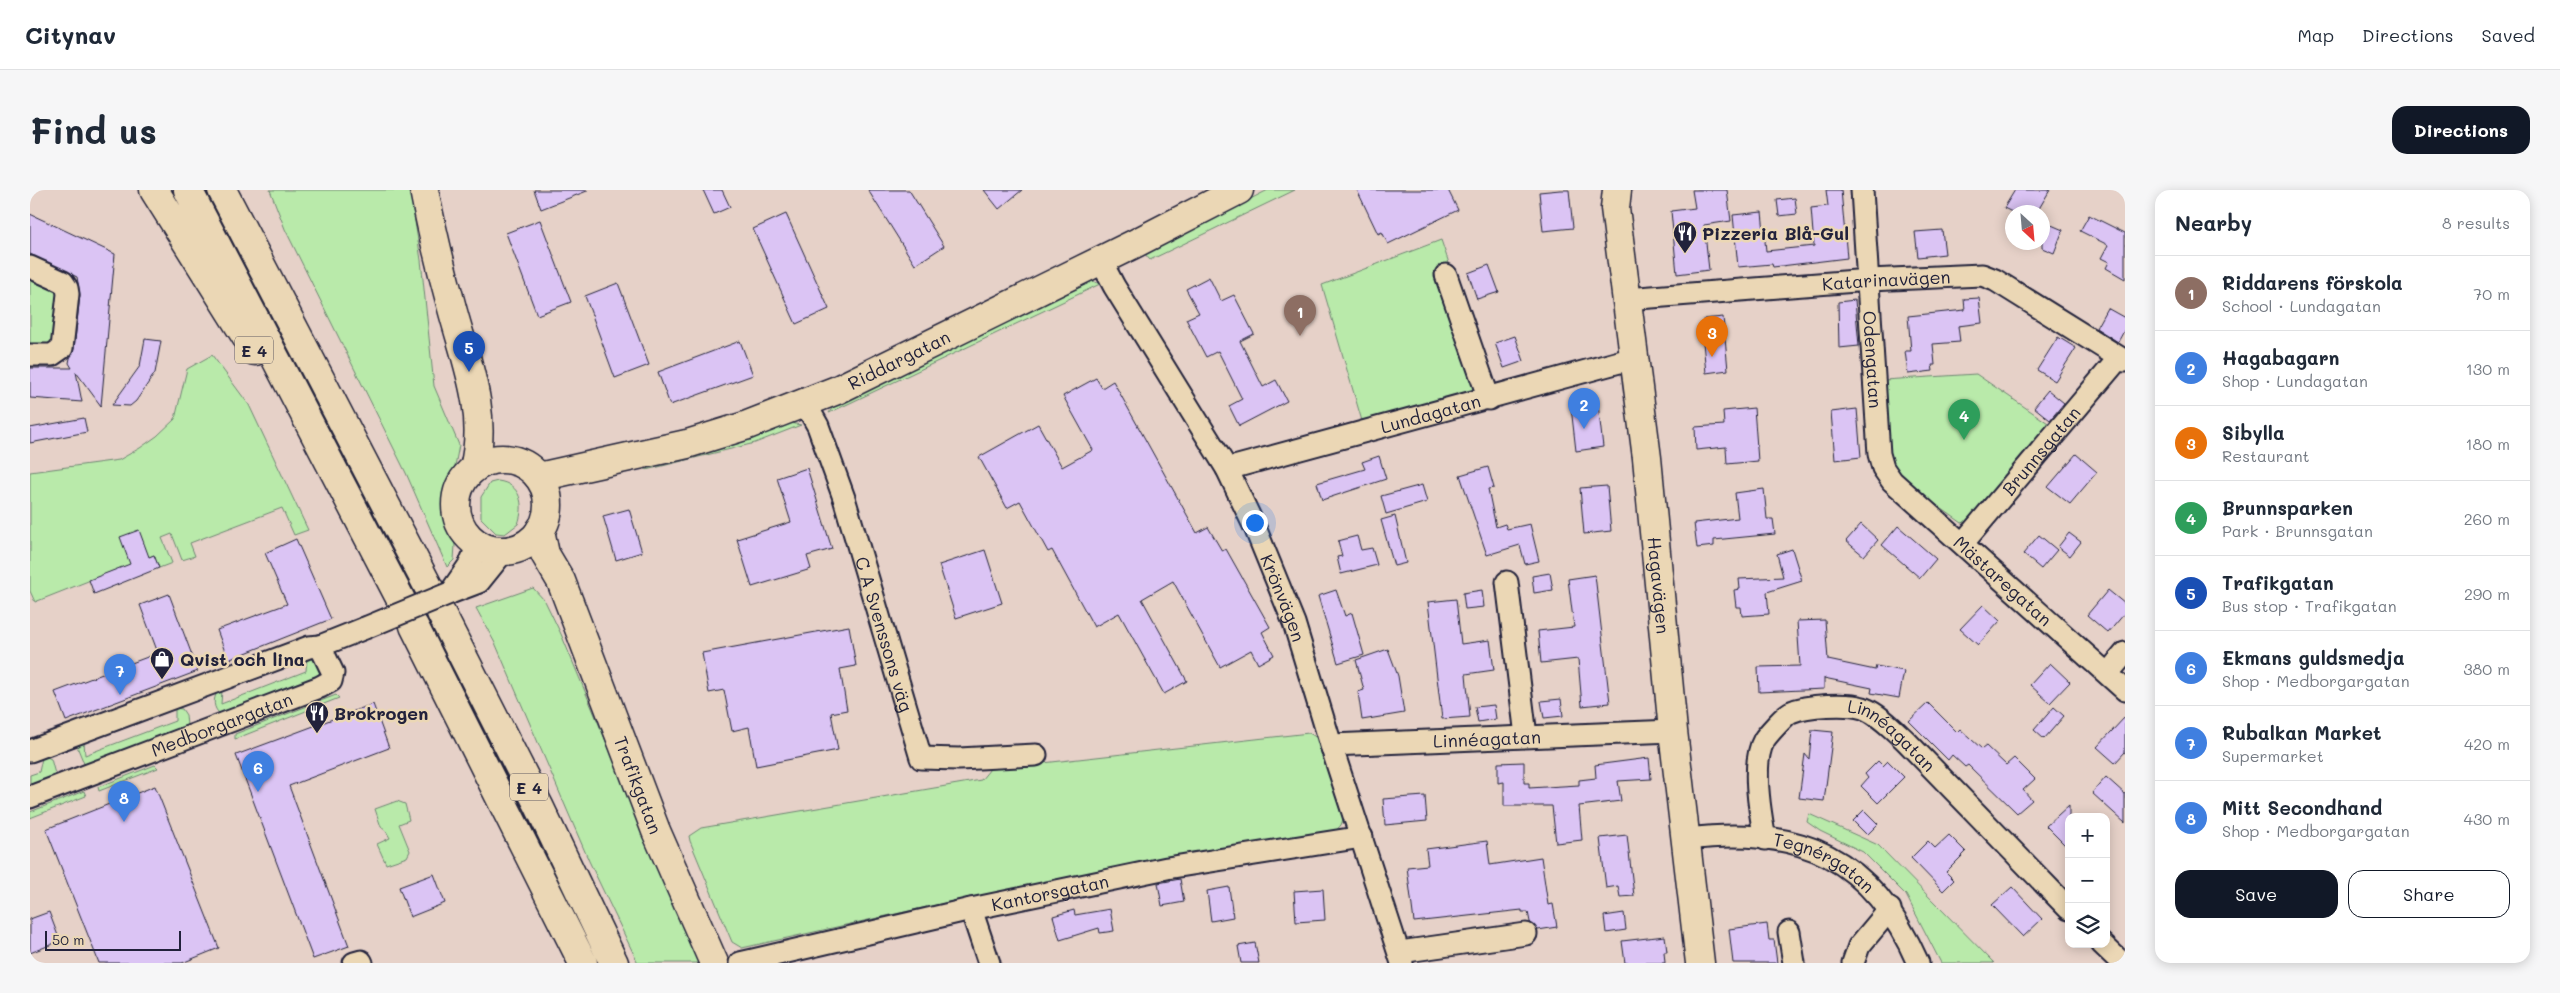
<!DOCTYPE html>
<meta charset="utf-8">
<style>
:root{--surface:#fff;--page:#f6f6f7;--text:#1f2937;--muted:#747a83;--line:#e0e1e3;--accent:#111827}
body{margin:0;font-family:Mali,sans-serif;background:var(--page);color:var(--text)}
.controls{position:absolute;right:15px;bottom:15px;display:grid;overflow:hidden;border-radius:10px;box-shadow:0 2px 12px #0003}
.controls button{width:45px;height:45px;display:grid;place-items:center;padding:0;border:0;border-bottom:1px solid var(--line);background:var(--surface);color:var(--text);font:25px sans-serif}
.compass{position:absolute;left:1975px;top:15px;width:45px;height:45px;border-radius:50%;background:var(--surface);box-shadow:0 2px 12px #0003;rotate:154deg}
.scale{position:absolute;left:15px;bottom:12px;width:136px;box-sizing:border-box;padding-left:5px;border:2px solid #22223b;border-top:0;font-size:14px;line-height:18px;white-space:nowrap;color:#22223b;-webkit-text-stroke:4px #ebd7b5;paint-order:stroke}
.you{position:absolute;left:1224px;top:332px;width:18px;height:18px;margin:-12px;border:4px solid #fff;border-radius:50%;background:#1a73e8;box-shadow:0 0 0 8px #1a73e833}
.badge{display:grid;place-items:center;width:32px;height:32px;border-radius:50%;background:var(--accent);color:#fff;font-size:16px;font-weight:700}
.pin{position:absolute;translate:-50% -41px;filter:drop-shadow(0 1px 2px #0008)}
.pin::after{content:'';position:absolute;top:26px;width:18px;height:15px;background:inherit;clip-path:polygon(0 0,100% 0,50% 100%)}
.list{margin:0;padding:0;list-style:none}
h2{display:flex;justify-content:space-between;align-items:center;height:65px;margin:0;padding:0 20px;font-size:21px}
h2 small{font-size:16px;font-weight:400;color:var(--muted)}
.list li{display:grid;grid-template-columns:32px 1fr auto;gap:15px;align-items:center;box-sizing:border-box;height:75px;padding:0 20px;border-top:1px solid var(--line)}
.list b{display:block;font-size:19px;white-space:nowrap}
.list p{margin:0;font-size:16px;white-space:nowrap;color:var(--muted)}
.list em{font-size:16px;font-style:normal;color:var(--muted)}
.actions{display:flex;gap:10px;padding:15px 20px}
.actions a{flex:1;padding:11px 0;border:1px solid var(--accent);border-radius:15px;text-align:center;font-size:18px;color:var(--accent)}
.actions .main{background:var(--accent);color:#fff}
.icon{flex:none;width:28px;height:28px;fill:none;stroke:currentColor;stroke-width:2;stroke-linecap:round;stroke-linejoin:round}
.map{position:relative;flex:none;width:2095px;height:773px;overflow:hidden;border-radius:15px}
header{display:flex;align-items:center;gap:30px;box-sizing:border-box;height:70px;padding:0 25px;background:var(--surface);border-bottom:1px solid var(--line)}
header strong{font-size:24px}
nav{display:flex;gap:28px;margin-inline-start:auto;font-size:18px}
.intro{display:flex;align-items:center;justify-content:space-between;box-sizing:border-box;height:120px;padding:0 30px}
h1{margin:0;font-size:35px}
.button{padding:12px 22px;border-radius:15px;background:var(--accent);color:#fff;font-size:18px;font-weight:700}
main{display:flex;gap:30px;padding:0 30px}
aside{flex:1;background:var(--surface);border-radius:15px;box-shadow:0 2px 12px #0003}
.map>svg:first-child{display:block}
</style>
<header>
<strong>Citynav</strong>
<nav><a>Map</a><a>Directions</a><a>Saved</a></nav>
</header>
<div class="intro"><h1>Find us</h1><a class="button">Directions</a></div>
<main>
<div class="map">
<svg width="2095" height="773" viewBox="0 0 2095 773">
<rect width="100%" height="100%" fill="#e6d1c8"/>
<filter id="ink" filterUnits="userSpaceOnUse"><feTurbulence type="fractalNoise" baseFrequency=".02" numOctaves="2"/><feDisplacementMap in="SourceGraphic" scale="10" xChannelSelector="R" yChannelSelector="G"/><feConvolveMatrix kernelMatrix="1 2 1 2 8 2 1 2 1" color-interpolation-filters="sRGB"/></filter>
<g filter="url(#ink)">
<path fill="#b9eaaa" stroke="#6e8672" d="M240 0H380L391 70 404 196 429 255 425 276 415 297 413 318 425 355 424 370 417 377 376 283 255 39Z
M1238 0H1265L1120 70 1114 63Z
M1411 50 1421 79 1447 193 1445 201 1332 231 1292 95Z
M0 87 26 99 30 105 28 149 19 156 0 158Z
M1060 90 1070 94 799 223 806 212Z
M182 165 219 215 278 340 264 345 252 318 160 353 165 366 152 370 142 344 132 348 142 373 129 378 124 365 5 412 0 401V282L89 270 110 258 127 246 145 229 157 179Z
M1946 184 2024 237 1938 331 1932 333 1871 290 1860 275 1854 190Z
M760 233 771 235 725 253 616 280V278L704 253Z
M468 291C491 294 495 315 488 334L475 344 466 343 451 328V307L460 293Z
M503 398 515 411 531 444 669 773H608L559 671 466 455 446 418Z
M277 466C285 470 288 473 290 482L286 487 190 524C183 518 183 510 187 502L192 500 191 514 276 481Z
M306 505 309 508 205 549V544Z
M145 518 152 519 156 525 157 535 152 539 55 576 46 554 54 552 55 565 145 531Z
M1279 543 1289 549 1315 624 1311 635 1302 645 957 708 942 707 712 758 702 752 660 651 659 646 671 638 951 590 960 579Z
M17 567 21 569 25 584 22 588 0 597V585L9 582 12 568Z
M125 575 128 578 69 601 68 597Z
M54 601 56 606 0 628V622Z
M367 611 375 614 379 630 369 634 380 661 377 667 356 674 347 654 360 648 356 641 351 637 345 619Z
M1779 624 1848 655 1964 773H1911L1876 705 1833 662 1790 641 1777 632Z"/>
<path fill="#dbc4f4" stroke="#22223b" d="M504 0H557V1L511 19Z
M673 0H692L700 17 684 24Z
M838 0H879L914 56 885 75Z
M954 0H992L969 19Z
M1327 0H1418L1428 20 1358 54 1352 42 1348 44Z
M1530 0H1539L1543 38 1513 41 1509 2Z
M1662 0H1697L1701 31 1674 35 1679 80 1647 84 1641 21 1665 18Z
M1796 0H1811L1817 68 1743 77 1742 74 1708 77 1703 25 1732 22 1736 61 1784 56 1781 18 1798 16Z
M1985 0H2020L2007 22H1982L1974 18Z
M1765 8 1767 24 1749 26 1747 10Z
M0 24 85 64 71 216 46 182 52 212 0 208V178H42L39 173 40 168 44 159 50 105 47 87 0 64Z
M756 24 799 119 766 134 723 39Z
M2059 25 2095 43V89L2076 78 2079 72 2071 68 2078 55 2050 41Z
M510 30 541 112 507 125 476 43Z
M2012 31 2033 40 2024 63 2012 58Z
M1912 40 1915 64 1888 67 1885 42Z
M1459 75 1469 102 1447 109 1438 83Z
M1179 87 1191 111 1204 105 1224 144 1210 151 1233 197 1246 190 1257 211 1209 236 1199 216 1212 209 1188 161 1176 167 1156 129 1169 123 1156 99Z
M588 93 619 175 585 188 555 106Z
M1949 108 1952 133 1928 136 1930 152 1903 154 1905 175H1902L1903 181 1878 184 1875 161H1881L1878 126 1935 120 1934 109Z
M1825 110 1829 156 1809 158 1808 112Z
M2077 118 2095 128V139L2088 152 2066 138Z
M1693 127 1698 180 1676 183 1672 142H1676L1674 129Z
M1485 146 1494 171 1474 178 1465 153Z
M2028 147 2046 158 2025 191 2007 180Z
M115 149 131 151 125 183 106 211 100 216 82 215 110 176Z
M710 151 723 185 640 215 628 182Z
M1066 188 1072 198 1083 191 1167 343 1178 337 1192 361 1196 359 1240 437 1232 442 1244 465 1228 474 1221 460 1190 477 1143 391 1112 409 1157 491 1134 504 1089 423 1064 437 1022 360 1018 362 990 311 977 318 949 267 1008 234 1032 277 1063 260 1033 206Z
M2018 200 2034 213 2020 230 2004 217Z
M1568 214 1573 257 1546 261 1541 217Z
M1724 218 1728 271 1697 274 1696 257 1666 260 1665 237 1694 235 1693 221Z
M1827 219 1831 267 1805 270 1801 222Z
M54 228 57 242 0 253V238Z
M2046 264 2067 282 2040 314 2018 297Z
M1349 266 1356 289 1292 310 1287 293 1335 279 1332 272Z
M1458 277 1464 298 1458 299 1466 337 1475 334 1477 339 1500 334 1509 371 1495 374 1490 355 1457 365 1430 285Z
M777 278 802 359 777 366 781 379 722 397 707 349 761 332 747 288Z
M1392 295 1397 312 1356 324 1351 306Z
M1577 296 1581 341 1554 344 1550 298Z
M1734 299 1737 329H1743L1745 344 1684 350V356L1667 358 1664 333 1708 328 1705 303Z
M599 319 612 362 586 370 573 326Z
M1365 326 1376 373 1364 376 1351 330Z
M1831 334 1848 350 1834 366 1816 351Z
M1868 336 1906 369 1890 388 1852 355Z
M109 340 119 367 124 365 129 378 64 404 59 390 100 374 90 347Z
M2039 343 2051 352 2040 366 2028 357Z
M2009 345 2027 360 2011 379 1993 364Z
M1327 346 1331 360 1342 358 1347 375 1311 384 1307 367 1312 366 1308 351Z
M266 349 301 429 198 470 187 440 257 414 235 363Z
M1762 359 1772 391 1737 402 1739 424 1712 426 1711 417H1706L1704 400 1710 399 1709 389 1753 387 1747 364Z
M955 360 972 413 926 428 909 375Z
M1520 383 1523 400 1504 403 1502 386Z
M1565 385 1580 513 1552 516 1548 469 1511 473 1508 441 1544 437 1538 389Z
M1306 400 1315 426 1322 423 1334 465 1308 473 1288 406Z
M1452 400 1454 417 1435 419 1433 403Z
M2078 400 2095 414V423L2078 443 2057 425Z
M139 404 168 481 36 531 25 502 128 463 110 415Z
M1426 409 1431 454 1460 450 1464 480 1436 484 1440 527 1412 529 1398 412Z
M1953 415 1970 431 1948 455 1930 439Z
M1795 430 1798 470 1845 480 1846 476 1874 481 1869 508 1841 503 1842 498 1794 488V499L1729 502 1728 477 1770 476 1767 431Z
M819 436 826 476 810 479 817 520 801 523 808 560 726 576 719 537 702 541 694 500 679 503 672 463Z
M1358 459 1368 486 1374 523 1332 530 1328 502 1334 500 1326 470Z
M2020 473 2040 492 2020 513 2000 495Z
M1531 509 1533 526 1514 528 1511 511Z
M1898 513 1927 542 1930 539 1952 559 1956 556 1976 575 1984 568 2005 589 1993 600 2002 610 1987 623 1938 575 1935 577 1922 565 1918 570 1879 531Z
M343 514 359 558 259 596 319 756 283 769 206 565Z
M1464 515 1466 529 1448 532 1445 517Z
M2024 517 2034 526 2014 549 2004 540Z
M2095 527V562L2085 573 2067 557Z
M1782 540 1803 542 1794 611 1769 608 1775 564 1779 569Z
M1619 568 1621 589 1588 591 1591 611 1549 616 1552 650 1526 653 1522 616H1474V592L1468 593V573L1494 572V593H1499V598L1549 595V590L1566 588 1565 575Z
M1848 571 1853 576 1858 571 1874 587 1848 613 1831 596 1838 588 1835 584Z
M2076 587 2095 604V633L2062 603Z
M125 596 189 758 152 773H69L16 639Z
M1395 606 1397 631 1355 635 1353 609Z
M2039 615V659L2016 636Z
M1834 620 1848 634 1837 645 1823 631Z
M1597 645 1604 706 1590 707 1588 696 1576 698 1570 648Z
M1919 645 1936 662 1916 682 1924 690 1913 701 1881 668 1898 651 1905 658Z
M1457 651 1460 675 1511 667 1518 715 1523 714 1527 737 1508 740 1500 732 1498 722H1492V720L1384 732 1377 677 1398 675 1396 659Z
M404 684 415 713 380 727 369 697Z
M1150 689 1154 712 1132 716 1128 693Z
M1199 697 1203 727 1181 731 1177 701Z
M1982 697 2012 729 1993 747 1962 715Z
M1293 699 1295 730 1266 732 1264 701Z
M1080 719 1084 741 1070 743 1069 738 1030 750 1023 726 1044 720 1045 725Z
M19 722 30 751 0 763V729Z
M1594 723 1596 740 1576 743 1574 726Z
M1737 734 1739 750H1744L1747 773H1703L1699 739Z
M1635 746 1637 762H1634L1635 773H1595L1592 751Z
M1225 753 1229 773H1211L1208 756Z"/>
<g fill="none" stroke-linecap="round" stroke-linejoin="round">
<g stroke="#22223b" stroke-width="25">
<g id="street">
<path id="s1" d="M1832 0 1849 264 1853 278 1862 291 2095 500"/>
<path id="s2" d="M1071 71 1084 96 1197 279 1226 340 1264 433 1301 555 1372 773"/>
<path d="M0 77 33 92 37 98 38 104 32 158 22 165H0"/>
<path d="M1416 85 1459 209"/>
<path id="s3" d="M1596 109 1839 90 1952 85 1965 90 2095 171"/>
<path id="s4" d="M775 213 788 236 814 308 891 568 929 569 1006 565"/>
<path id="s5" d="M1197 279 1604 168"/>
<path id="s6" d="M1933 353 2089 168"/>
<path d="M1477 392 1496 546"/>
<path d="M420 403 449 392 474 361"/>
<path d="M420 403 440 374 448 354"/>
<path d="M2078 483 2095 463"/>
<path id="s7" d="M1301 555 1643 541"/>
<path d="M0 561 279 457 290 456"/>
<path id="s8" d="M0 607 290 497 301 491 303 483 290 456 335 438"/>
<path id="s9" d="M1658 649C1770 635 1842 667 1888 773"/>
<path id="s10" d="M1735 649C1730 623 1721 573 1734 550 1737 545 1756 524 1761 522 1777 515 1817 513 1833 518 1849 524 1864 540 1876 551L2039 719"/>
<path d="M941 719 959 773"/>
<path d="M1759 742 1764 773"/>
<path d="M2072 754 2092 773"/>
<path d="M1370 762 1496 744"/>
<path d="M324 773 331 771 332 773"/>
<path id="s11" d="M710 773 941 719 1137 678 1332 647"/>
<path d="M1823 773 1829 756 1860 719"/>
</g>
</g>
<g stroke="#22223b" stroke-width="31">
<g id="secondary">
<path d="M394 0C402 41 412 82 423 122 437 173 458 225 444 278"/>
<path id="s12" d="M1587 0 1585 18 1617 268 1643 541 1670 773"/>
<circle cx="472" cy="315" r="46"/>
<path id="s13" d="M509 287 657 254 715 236 807 200 1104 54 1209 0"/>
<path id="s14" d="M510 340 515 364 531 391 626 641 684 773"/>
</g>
</g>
<g stroke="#22223b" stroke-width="31">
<path id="highway" d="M124 0 225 161
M158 0 371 410
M192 0 399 398
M411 423 509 616 584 773
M384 436 553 773"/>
</g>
<use href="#street" stroke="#ebd7b5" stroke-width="21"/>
<use href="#secondary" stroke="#ebd7b5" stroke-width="28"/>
<use href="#highway" stroke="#ebd7b5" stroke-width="28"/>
<g stroke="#22223b" stroke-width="25" stroke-linecap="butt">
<path id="street-bridge" d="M335 438 420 403"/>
</g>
<use href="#street-bridge" stroke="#ebd7b5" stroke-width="21"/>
</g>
</g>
<defs>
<g id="restaurant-pin" transform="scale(1.25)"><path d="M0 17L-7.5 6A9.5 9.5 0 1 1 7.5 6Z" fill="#22223b" stroke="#ebd7b5"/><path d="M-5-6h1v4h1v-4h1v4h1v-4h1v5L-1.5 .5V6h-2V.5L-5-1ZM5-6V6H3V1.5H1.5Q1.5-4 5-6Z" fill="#fff"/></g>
<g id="shop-pin" transform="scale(1.25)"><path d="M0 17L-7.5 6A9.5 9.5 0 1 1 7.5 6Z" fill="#22223b" stroke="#ebd7b5"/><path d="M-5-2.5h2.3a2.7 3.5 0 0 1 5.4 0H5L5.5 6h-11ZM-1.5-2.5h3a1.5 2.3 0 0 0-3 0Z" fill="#fff"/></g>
</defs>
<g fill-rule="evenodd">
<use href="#restaurant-pin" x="1655" y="43"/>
<use href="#shop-pin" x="132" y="469"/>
<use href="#restaurant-pin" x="287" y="523"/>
</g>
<g text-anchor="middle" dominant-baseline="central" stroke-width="5" stroke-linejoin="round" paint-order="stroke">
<g fill="#ebd7b5" stroke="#5e5860" stroke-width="1">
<rect x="205" y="146.5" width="38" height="27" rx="4"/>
<rect x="480" y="583.5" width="38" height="27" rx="4"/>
</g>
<g font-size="16" font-weight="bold" fill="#22223b">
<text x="224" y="160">E 4</text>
<text x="499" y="597">E 4</text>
</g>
<g font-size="18" font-weight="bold" fill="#22223b" stroke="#ebd7b5" text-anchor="start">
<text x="1672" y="43">Pizzeria Blå-Gul</text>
<text x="150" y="469">Qvist och lina</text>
<text x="304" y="523">Brokrogen</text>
</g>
<g font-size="18" fill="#22223b" stroke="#ebd7b5">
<text stroke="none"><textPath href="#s3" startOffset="261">Katarinavägen</textPath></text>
<text stroke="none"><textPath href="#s1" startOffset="170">Odengatan</textPath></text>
<text stroke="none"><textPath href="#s13" startOffset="380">Riddargatan</textPath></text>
<text stroke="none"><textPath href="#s5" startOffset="211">Lundagatan</textPath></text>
<text stroke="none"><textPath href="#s6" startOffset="121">Brunnsgatan</textPath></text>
<text stroke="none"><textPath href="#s1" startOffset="444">Mästaregatan</textPath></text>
<text stroke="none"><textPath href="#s12" startOffset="398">Hagavägen</textPath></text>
<text stroke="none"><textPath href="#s2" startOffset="384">Krönvägen</textPath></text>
<text stroke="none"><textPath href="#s4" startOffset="245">C A Svenssons väg</textPath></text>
<text stroke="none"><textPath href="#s8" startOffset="205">Medborgargatan</textPath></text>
<text stroke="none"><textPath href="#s7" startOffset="156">Linnéagatan</textPath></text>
<text stroke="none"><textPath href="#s10" startOffset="251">Linnéagatan</textPath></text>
<text stroke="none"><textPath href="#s14" startOffset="274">Trafikgatan</textPath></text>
<text stroke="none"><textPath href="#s9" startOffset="142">Tegnérgatan</textPath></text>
<text stroke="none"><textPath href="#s11" startOffset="318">Kantorsgatan</textPath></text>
</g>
</g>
</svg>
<div class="controls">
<button>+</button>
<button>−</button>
<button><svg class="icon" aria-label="layers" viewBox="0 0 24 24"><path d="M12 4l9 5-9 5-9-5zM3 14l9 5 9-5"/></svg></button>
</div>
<svg class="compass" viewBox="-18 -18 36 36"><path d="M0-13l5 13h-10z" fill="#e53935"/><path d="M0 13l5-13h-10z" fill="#747a83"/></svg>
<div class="scale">50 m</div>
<div class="you"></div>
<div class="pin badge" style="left:1270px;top:146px;background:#8d6e63">1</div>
<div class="pin badge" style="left:1554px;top:239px;background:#3f7fe0">2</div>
<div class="pin badge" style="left:1682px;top:167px;background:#e8710a">3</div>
<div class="pin badge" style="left:1934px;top:250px;background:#2e9e5b">4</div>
<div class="pin badge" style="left:439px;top:182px;background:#1a4fb4">5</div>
<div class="pin badge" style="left:228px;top:602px;background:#3f7fe0">6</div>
<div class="pin badge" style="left:90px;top:505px;background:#3f7fe0">7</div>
<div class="pin badge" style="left:94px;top:632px;background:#3f7fe0">8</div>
</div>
<aside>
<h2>Nearby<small>8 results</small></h2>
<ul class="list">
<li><span class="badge" style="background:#8d6e63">1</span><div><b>Riddarens förskola</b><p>School · Lundagatan</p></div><em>70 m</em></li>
<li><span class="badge" style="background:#3f7fe0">2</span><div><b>Hagabagarn</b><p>Shop · Lundagatan</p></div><em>130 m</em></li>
<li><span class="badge" style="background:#e8710a">3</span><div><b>Sibylla</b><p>Restaurant</p></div><em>180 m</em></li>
<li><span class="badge" style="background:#2e9e5b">4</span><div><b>Brunnsparken</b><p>Park · Brunnsgatan</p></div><em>260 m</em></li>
<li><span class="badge" style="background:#1a4fb4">5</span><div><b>Trafikgatan</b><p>Bus stop · Trafikgatan</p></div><em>290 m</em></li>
<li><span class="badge" style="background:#3f7fe0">6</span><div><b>Ekmans guldsmedja</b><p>Shop · Medborgargatan</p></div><em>380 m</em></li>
<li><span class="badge" style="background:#3f7fe0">7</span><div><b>Rubalkan Market</b><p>Supermarket</p></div><em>420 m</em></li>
<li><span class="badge" style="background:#3f7fe0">8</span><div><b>Mitt Secondhand</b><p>Shop · Medborgargatan</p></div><em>430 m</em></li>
</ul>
<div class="actions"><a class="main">Save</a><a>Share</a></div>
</aside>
</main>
